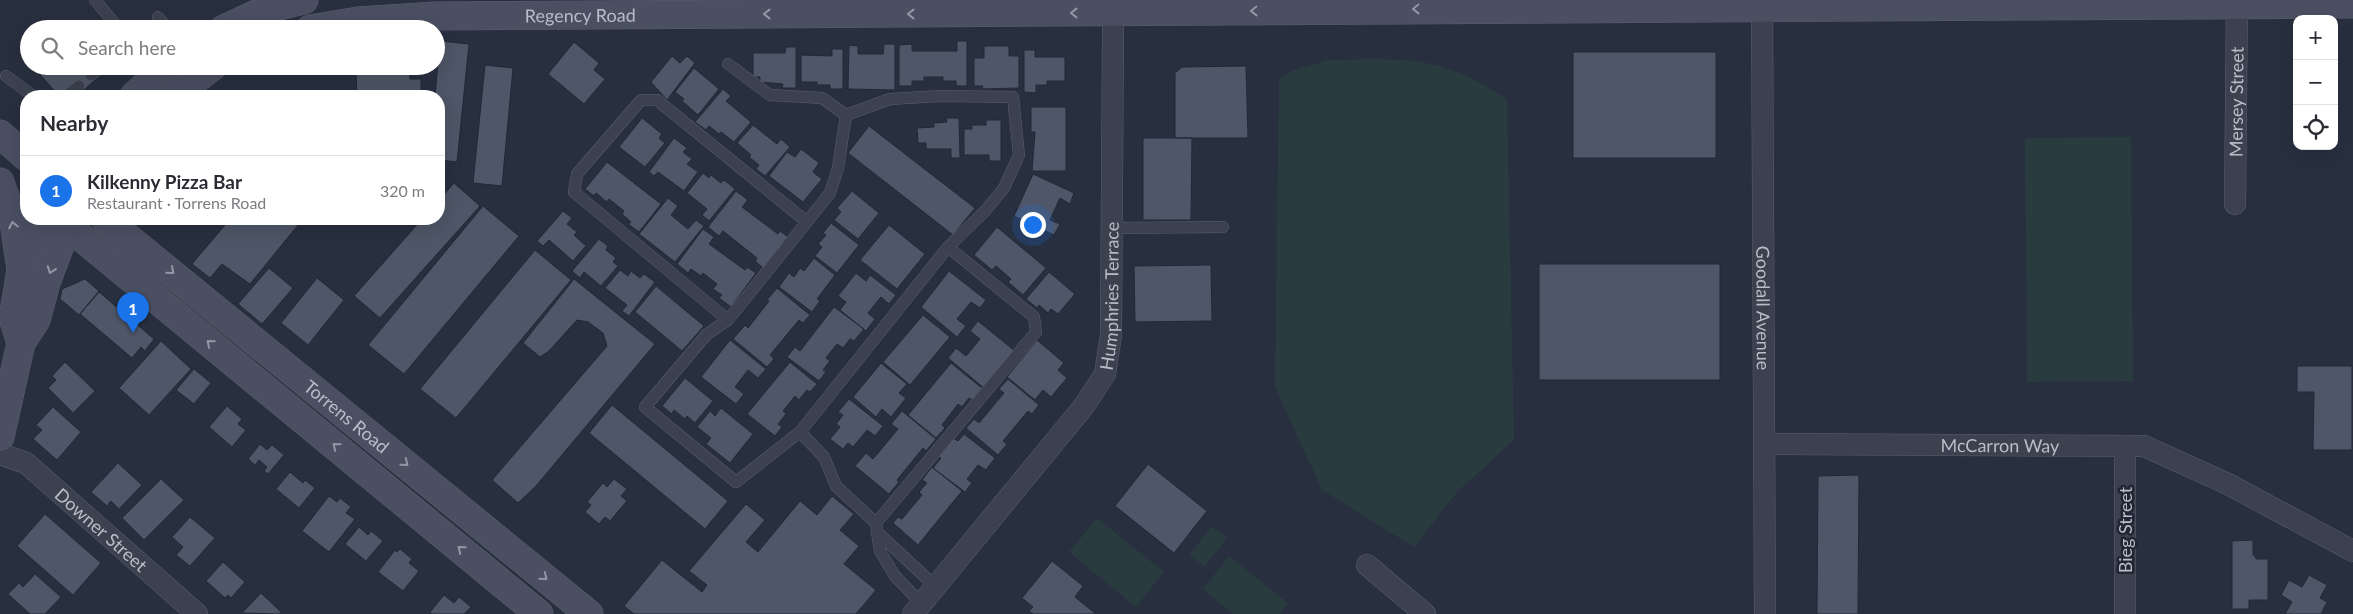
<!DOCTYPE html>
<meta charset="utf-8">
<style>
:root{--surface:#fff;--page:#f7f7f7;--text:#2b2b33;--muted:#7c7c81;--line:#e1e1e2;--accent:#1a73e8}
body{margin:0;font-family:Lato,sans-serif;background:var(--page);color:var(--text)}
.controls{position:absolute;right:15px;top:15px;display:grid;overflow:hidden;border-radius:10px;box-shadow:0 5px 20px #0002}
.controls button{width:45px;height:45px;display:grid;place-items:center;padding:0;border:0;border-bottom:1px solid var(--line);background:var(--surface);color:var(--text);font:25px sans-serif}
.you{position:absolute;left:1032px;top:224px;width:18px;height:18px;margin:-12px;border:4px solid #fff;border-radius:50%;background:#1a73e8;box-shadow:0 0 0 8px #1a73e833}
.badge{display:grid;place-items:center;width:32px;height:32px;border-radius:50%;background:var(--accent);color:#fff;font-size:16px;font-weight:700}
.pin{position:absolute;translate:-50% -41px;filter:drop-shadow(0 1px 2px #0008)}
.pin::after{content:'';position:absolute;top:26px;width:18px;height:15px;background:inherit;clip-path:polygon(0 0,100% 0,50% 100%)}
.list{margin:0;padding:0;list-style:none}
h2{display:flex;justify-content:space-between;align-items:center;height:65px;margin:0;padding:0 20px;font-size:21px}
h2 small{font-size:16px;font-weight:400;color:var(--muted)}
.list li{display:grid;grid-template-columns:32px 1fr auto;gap:15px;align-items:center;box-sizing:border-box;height:70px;padding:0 20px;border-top:1px solid var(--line)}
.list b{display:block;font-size:19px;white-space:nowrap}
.list p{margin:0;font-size:16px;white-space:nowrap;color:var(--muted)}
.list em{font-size:16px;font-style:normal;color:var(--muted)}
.icon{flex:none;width:28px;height:28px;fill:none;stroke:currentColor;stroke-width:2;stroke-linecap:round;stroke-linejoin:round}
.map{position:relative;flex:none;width:2353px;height:614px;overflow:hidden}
.search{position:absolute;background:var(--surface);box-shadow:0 5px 20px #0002;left:20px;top:20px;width:425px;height:55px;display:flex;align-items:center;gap:12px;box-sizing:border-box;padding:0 18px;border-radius:28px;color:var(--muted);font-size:19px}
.panel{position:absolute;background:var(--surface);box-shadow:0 5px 20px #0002;left:20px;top:90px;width:425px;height:135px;border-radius:20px}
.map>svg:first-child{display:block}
</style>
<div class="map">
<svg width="2353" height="614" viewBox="0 0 2353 614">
<rect width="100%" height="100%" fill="#282f3f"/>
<path fill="#2a3b40" d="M1328 60C1358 60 1402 57 1431 64 1458 70 1485 84 1507 100L1514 440 1457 492 1414 547 1322 490 1275 387 1279 79 1294 70Z
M2131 137 2133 381 2027 382 2025 138Z
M1097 518 1164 572 1136 607 1069 552Z
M1212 526 1227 538 1204 567 1189 555Z
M1229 556 1288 603 1280 614H1233L1203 589Z"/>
<path fill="#4e5667" stroke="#222836" d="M440 41 469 44 457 162 439 160V96H435Z
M957 41H967V86H956V81H943V77H924V81H912V86H899V45L912 44V51H957Z
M574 42 599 63 594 70 605 79 584 104 548 74Z
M884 44H895V90L848 89 849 45 858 46V54H883Z
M984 46H1009V56H1019V88L982 89 983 86H974V58H984Z
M786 47H796V88H782L783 84 760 82V77H753V53H785Z
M832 49H843V89H830V85H817V82H801V55L832 56Z
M1024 50H1035V57H1065V81H1047V85H1036V93L1024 92Z
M1573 52H1716V158H1573Z
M672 56 680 63 687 56 695 63 667 100 651 82Z
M485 65 513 68 502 186 473 183Z
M42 66H89L86 69 95 80 84 90 77 81 59 96 37 71Z
M378 66H410V79H421V96H357L356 73 378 72Z
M1246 66 1248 138H1175V73L1182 67Z
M694 68 719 89 698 115 682 101 684 99 675 92Z
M723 89 731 96 726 101 751 122 734 142 721 132 719 134 709 126 706 130 695 122Z
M1031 107H1066V171H1032L1035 132H1031Z
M642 118 662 134 659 138 665 143 645 167 619 147Z
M946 118H959L960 158H951V149H926V143H918L917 128 934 127V123L947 122Z
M986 120H1001V161H989V155H964V129H972V125H986Z
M753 125 777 144 781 139 790 147 765 176 756 169 759 165 749 157 751 155 737 143Z
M869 126 975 208 953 235 848 153Z
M674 138 687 148 683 152 692 159 687 164 698 172 684 191 658 172 654 176 649 172Z
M1143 138H1192L1191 220H1143Z
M801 149 819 163 813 172 822 179 803 202 769 176 787 152 795 157Z
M607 162 661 204 639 232 628 224 631 222 622 214 624 211 609 199 607 202 596 193 594 196 585 189Z
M703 173 709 178 711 175 721 183 724 180 735 189 709 221 702 215 707 209 687 193Z
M1033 174 1074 193 1070 204 1060 198 1050 220 1060 224 1054 235 1014 216Z
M454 183 480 206 380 318 354 296 422 219H439V200Z
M736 191 748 200 742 207 778 234 780 231 788 237 763 268 755 261 757 258 723 231 719 236 708 227Z
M852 191 879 213 858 239 834 220 841 212 837 208Z
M668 198 678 206 671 215 688 229 696 220 704 226 675 262 639 234Z
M483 206 519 236 404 374 368 345Z
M563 211 572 218 567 224 577 232 574 235 586 246 573 261 549 240 543 246 537 241Z
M230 219H303L250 284 222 264 210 278 192 264Z
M831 223 859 245 837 273 815 256 822 247 818 244 826 235 823 233Z
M889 225 925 254 897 289 860 260Z
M997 227 1046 268 1023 295 1008 282 1011 279 996 266 992 270 974 255Z
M703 229 714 237 709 244 745 270 747 267 756 273 731 307 719 298 722 295 713 289 717 284 703 273 701 276 691 269 688 273 677 264Z
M599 239 608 246 606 250 616 258 613 262 618 266 601 286 584 272 580 278 572 271Z
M535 250 571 280 456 418 420 389Z
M814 258 835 275 817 299 820 301 812 312 779 287 789 273 794 277 800 268 804 271Z
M1539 264H1720V380H1539Z
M1211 265 1212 321 1135 322 1134 266Z
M269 268 293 288 262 324 238 304Z
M620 270 628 276 631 271 640 278 644 274 655 282 629 316 622 311 627 305 605 288Z
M949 271 986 300 980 308 971 302 957 319 966 326 957 337 921 307Z
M1049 272 1075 294 1058 314 1051 309 1048 313 1039 305 1037 308 1026 299Z
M856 273 866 281 870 275 896 295 889 304 881 297 868 313 875 319 866 331 840 310 846 302 838 296Z
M317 278 344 300 308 345 281 323Z
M85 279 99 291 79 315 60 299 62 289Z
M574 279 655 344 536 486 518 503 492 480 607 346 603 333 588 322 577 320 549 351 540 357 523 343Z
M656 286 704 326 682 351 635 312Z
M777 288 810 315 803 323 799 320 770 355 774 359 767 367 733 339 745 325 748 328 769 301 767 300Z
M99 292 154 339 145 351 141 347 132 358 80 314Z
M834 307 864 329 854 341 850 339 843 348 837 344 826 358 830 361 823 370 826 372 819 381 787 357 795 347 800 351Z
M923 315 950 337 910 385 883 362Z
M978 321 1015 351 984 388 948 358 956 348 966 356 980 339 970 331Z
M730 340 766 369 758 378 748 370 735 387 744 394 736 404 701 377Z
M1037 340 1064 363 1058 370 1067 378 1051 397 1043 390 1035 400 1007 377Z
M161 341 191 369 149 415 119 388Z
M65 362 95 391 73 413 48 388 56 380 52 376Z
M790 362 817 384 810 392 807 390 799 400 795 396 783 411 786 414 778 424 782 427 775 436 747 414Z
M881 363 907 384 899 393 906 398 891 417 882 409 876 417 853 397Z
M951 363 983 389 973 401 969 398 962 407 958 404 942 425 945 428 936 438 908 415Z
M2297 366H2352V450H2313L2314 392H2297Z
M194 369 211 383 194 404 176 390Z
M685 378 713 401 695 423 687 416 685 419 674 410 672 414 662 406Z
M1008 379 1039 405 1032 414 1028 411 1003 441 1007 444 998 455 966 428 974 419 979 423 1004 393 999 389Z
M849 399 883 426 875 436 867 430 853 447 848 443 843 449 830 439 840 427 836 424 843 415 838 412Z
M612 405 728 501 705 529 589 433Z
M227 406 242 419 238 424 246 430 232 447 209 427Z
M53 407 81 432 57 460 33 439 42 430 36 425Z
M721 408 753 434 730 463 706 444 711 438 697 427 710 411 715 416Z
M902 411 936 439 926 451 923 448 897 480 899 482 889 494 855 466 866 453 873 459 898 429 891 424Z
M964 434 995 458 986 470 978 465 967 479 972 483 965 492 933 468 941 458 938 456 952 437 958 441Z
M260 444 267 450 272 445 284 455 268 474 264 471 267 467 259 460 255 465 248 459Z
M118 463 142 485 119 509 111 501 107 506 91 492Z
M1148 464 1207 511 1174 553 1115 506Z
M932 467 962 491 918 545 893 523 898 517 902 519 922 495 919 492 927 483 922 480Z
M290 472 303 483 305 480 315 488 299 508 276 489Z
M1859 475 1858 614H1817L1818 476Z
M161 479 184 500 144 540 122 518Z
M614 479 627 489 621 496 627 501 610 521 605 517 599 524 585 512 591 505 587 502 603 483 607 487Z
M329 496 337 502 340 498 351 507 346 513 355 519 329 552 302 531Z
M832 496 854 514 840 530 859 546 844 564 876 590 856 614H634L624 606 662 560 702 592 707 585 689 571 746 504 765 520 746 542 758 552 800 501 817 515Z
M45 514 101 563 73 595 17 546Z
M190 517 215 538 190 566 176 555 183 547 172 537Z
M359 527 368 535 371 531 383 541 366 561 345 544Z
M2253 540V555L2255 556 2256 559H2268V600H2249V609H2232V541Z
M400 549 412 559 409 563 419 571 403 591 378 572 395 550 397 552Z
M1052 561 1083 586 1075 597 1096 614H1033L1029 611 1033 607 1022 598Z
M223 562 245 582 231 598 228 595 225 598 206 581Z
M35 574 61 597 45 614H30L8 594 19 583 23 587Z
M2309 575 2327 585 2320 598 2327 602 2321 614H2285L2292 602 2281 595 2289 580 2302 587Z
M261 593 281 612 279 614 242 613Z
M444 595 454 603 459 597 471 607 464 614H432L430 612Z"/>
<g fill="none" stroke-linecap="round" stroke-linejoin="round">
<g stroke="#595f6c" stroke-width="12">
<path id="lane" d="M95 0 119 29
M158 17 168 29
M728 64 770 95 822 98 846 115
M91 75 101 66
M6 76 33 96
M66 96 79 86
M941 96 1013 97 1019 155 1004 188 985 211 948 247 800 432 736 482 645 407 707 334 728 320 830 193 838 168 846 115 890 99Z
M1112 228 1223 227
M728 320 574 192 577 174 641 100H657L807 222
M800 432 824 457 836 486 876 523 877 532 936 587
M876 523 1036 332 1034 317 948 247
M877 532 880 551 895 576 922 604"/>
</g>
<g stroke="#595f6c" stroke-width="22">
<g id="street">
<path id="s1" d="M1762 0 1765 614"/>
<path id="s2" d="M2235 204 2237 0"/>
<path id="s3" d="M1764 444 2144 446 2228 484 2353 551"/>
<path id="s4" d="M0 454 26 463 197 614"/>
<path d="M1367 565 1425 614"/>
<path id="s5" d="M913 614 1084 406 1105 374 1111 335 1113 29V13L1109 0"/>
<path d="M2125 614V446"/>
</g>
</g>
<g stroke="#595f6c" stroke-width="29">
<g id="secondary">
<path d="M224 29 267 9 304 0"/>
<path id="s6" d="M310 29 358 21 435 16 2353 4"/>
<path d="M134 96 167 66"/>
<path d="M174 96 213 66"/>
<path d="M0 134 26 157"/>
<path d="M0 182 14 222 21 270"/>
<path d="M59 219 539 614"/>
<path id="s7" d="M105 219 589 614"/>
<path d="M21 343 13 318 21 270 40 219"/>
<path d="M0 437 21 343 36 320 46 283 70 219"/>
</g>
</g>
<use href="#lane" stroke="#3c414f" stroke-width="11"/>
<use href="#street" stroke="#3c414f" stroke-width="21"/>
<use href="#secondary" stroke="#4a5062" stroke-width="28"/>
</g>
<defs><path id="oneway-chevron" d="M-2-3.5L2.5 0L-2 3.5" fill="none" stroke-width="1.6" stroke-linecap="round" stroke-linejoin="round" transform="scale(1.25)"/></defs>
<g stroke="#9297a5">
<use href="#oneway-chevron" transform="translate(1416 9) rotate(179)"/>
<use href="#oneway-chevron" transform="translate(1254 11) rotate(179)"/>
<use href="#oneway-chevron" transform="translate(1074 13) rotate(180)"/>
<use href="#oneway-chevron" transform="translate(767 14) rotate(180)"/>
<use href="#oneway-chevron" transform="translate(911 14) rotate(180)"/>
<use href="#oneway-chevron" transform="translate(13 225) rotate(-102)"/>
<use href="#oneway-chevron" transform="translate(51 270) rotate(110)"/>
<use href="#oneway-chevron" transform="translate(171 271) rotate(40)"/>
<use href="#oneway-chevron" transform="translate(210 343) rotate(-140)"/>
<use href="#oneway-chevron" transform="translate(336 446) rotate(-141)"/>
<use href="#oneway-chevron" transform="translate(405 463) rotate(39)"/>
<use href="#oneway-chevron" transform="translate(461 549) rotate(-141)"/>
<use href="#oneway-chevron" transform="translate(544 577) rotate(39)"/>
</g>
<g text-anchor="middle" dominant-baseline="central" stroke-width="5" stroke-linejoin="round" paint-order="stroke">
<g font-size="18" fill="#b8bdc9" stroke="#202634">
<text stroke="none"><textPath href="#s6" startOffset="271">Regency Road</textPath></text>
<text stroke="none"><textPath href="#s2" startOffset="102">Mersey Street</textPath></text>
<text stroke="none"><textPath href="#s5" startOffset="386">Humphries Terrace</textPath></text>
<text stroke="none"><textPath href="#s1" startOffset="308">Goodall Avenue</textPath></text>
<text stroke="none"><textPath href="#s7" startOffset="312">Torrens Road</textPath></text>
<text stroke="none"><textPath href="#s3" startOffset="236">McCarron Way</textPath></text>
<text stroke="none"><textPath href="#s4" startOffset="128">Downer Street</textPath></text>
<text transform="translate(2125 530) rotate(-90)">Bieg Street</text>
</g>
</g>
</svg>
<div class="controls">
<button>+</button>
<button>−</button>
<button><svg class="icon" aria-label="locate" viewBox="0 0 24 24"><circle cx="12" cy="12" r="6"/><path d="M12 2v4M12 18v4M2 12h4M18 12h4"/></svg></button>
</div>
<div class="you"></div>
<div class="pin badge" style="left:133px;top:333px">1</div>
<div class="search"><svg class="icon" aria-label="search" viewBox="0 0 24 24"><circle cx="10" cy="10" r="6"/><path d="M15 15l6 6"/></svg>Search here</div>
<section class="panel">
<h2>Nearby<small></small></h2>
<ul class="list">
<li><span class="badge">1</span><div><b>Kilkenny Pizza Bar</b><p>Restaurant · Torrens Road</p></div><em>320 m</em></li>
</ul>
</section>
</div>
